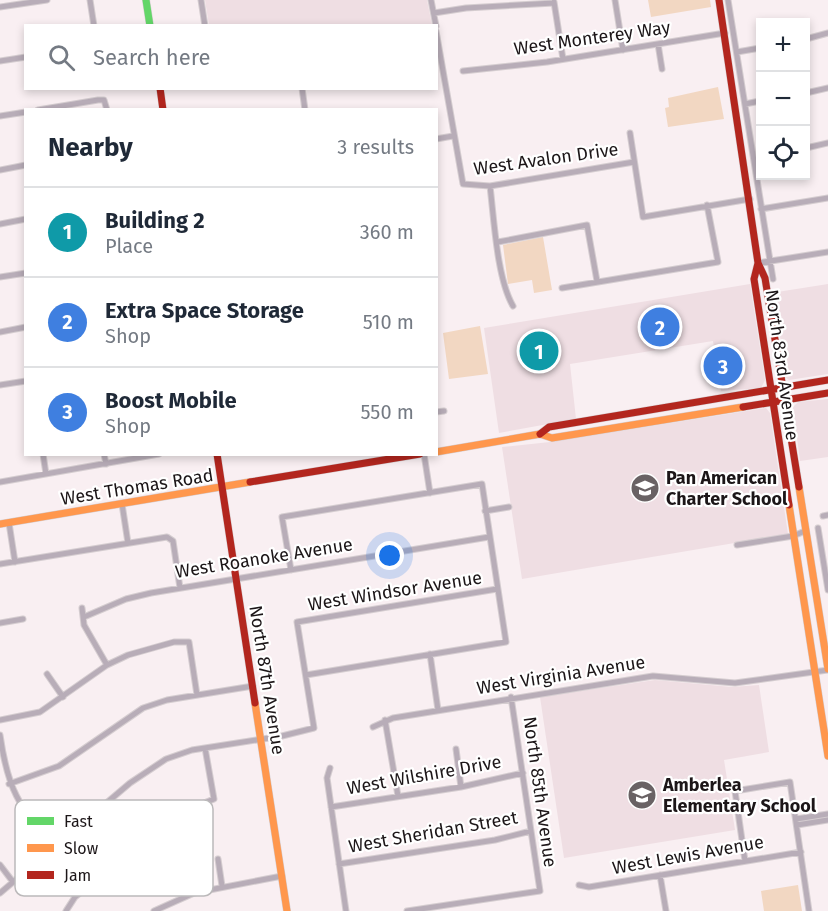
<!DOCTYPE html>
<meta charset="utf-8">
<style>
:root{--surface:#fff;--page:#f2f2f3;--text:#1f2937;--muted:#747a83;--line:#e0e1e3;--accent:#111827}
body{margin:0;font-family:"Fira Sans",sans-serif;background:var(--page);color:var(--text)}
.controls{position:absolute;right:18px;top:18px;display:grid;overflow:hidden;border-radius:0px;box-shadow:0 3px 9px #0003}
.controls button{width:54px;height:54px;display:grid;place-items:center;padding:0;border:0;border-bottom:2px solid var(--line);background:var(--surface);color:var(--text);font:30px sans-serif}
.you{position:absolute;left:390px;top:556px;width:21px;height:21px;margin:-15px;border:4px solid #fff;border-radius:50%;background:#1a73e8;box-shadow:0 0 0 9px #1a73e833}
.badge{display:grid;place-items:center;width:39px;height:39px;border-radius:50%;background:var(--accent);color:#fff;font-size:20px;font-weight:700}
.pin{position:absolute;translate:-50% -50%;border:3px solid #fff;box-shadow:0 2px 6px #0006}
.list{margin:0;padding:0;list-style:none}
h2{display:flex;justify-content:space-between;align-items:center;height:78px;margin:0;padding:0 24px;font-size:26px}
h2 small{font-size:20px;font-weight:400;color:var(--muted)}
.list li{display:grid;grid-template-columns:39px 1fr auto;gap:18px;align-items:center;box-sizing:border-box;height:90px;padding:0 24px;border-top:2px solid var(--line)}
.list b{display:block;font-size:22px;white-space:nowrap}
.list p{margin:0;font-size:20px;white-space:nowrap;color:var(--muted)}
.list em{font-size:20px;font-style:normal;color:var(--muted)}
.icon{flex:none;width:33px;height:33px;fill:none;stroke:currentColor;stroke-width:2;stroke-linecap:round;stroke-linejoin:round}
.map{position:relative;flex:none;width:828px;height:911px;overflow:hidden}
.search{position:absolute;background:var(--surface);box-shadow:0 3px 9px #0003;left:24px;top:24px;width:414px;height:66px;display:flex;align-items:center;gap:15px;box-sizing:border-box;padding:0 21px;border-radius:0px;color:var(--muted);font-size:22px}
.panel{position:absolute;background:var(--surface);box-shadow:0 3px 9px #0003;left:24px;top:108px;width:414px;height:348px;border-radius:0px}
.map>svg:first-child{display:block}
</style>
<div class="map">
<svg width="828" height="911" viewBox="0 0 828 911">
<rect width="100%" height="100%" fill="#f9eff2"/>
<path fill="#efdee3" d="M205 0H427L432 25H209Z
M750 284 765 380 761 388 721 391 713 341 570 364 576 419 499 433 484 328Z
M828 284V374L789 380 784 376 782 346 771 293Z
M828 399V457L800 461 793 407 798 402Z
M766 408 770 413 788 534 522 579 502 447 550 442Z
M655 680 732 687 759 685 769 752 724 760 735 830 564 858 540 697Z"/>
<path fill="#f2d7c2" d="M648 0H710L711 7 651 17Z
M718 87 724 119 668 127 665 108 669 107 668 98Z
M543 237 552 290 534 293 532 280 508 284 503 245Z
M480 326 488 374 449 379 443 333Z
M798 885 802 911H764L761 891Z"/>
<g fill="none" stroke-linecap="round" stroke-linejoin="round">
<g stroke="#d5cdd0" stroke-width="7">
<path id="street" d="M90 0 94 26
M201 0 205 26
M431 0 436 26
M615 0 623 50
M728 0 773 279
M554 2 563 59
M0 7 47 0
M434 13 466 8 554 3
M436 31 463 184 490 186 634 162
M806 39 828 33
M658 44 662 69
M737 52 760 48
M0 61 26 57
M463 71 547 62 725 33
M302 88 305 110
M806 93 828 88
M745 104 760 101
M38 110 98 100H104L107 110
M0 116 26 112
M630 133 643 217 750 199
M436 139 453 136
M806 148 828 143
M0 170 26 165
M490 186C494 219 497 279 513 306
M761 209 828 198
M0 224 26 219
M498 242 587 225 597 281
M758 263 828 252
M0 277 26 273
M562 288 718 262 707 205
M0 332 26 327
M0 385 26 381
M436 412 444 411
M43 454 46 474
M104 454 106 464
M424 454 430 493
M0 482 159 454
M122 504 128 543
M485 511 509 507
M823 516 828 515
M9 523 15 562
M818 528 828 590
M737 545 793 536 805 531
M0 564 167 537 173 541 180 588
M291 570 282 517 482 484 506 642 306 675
M82 608 84 625 107 665
M84 617 126 599 151 593 489 537
M0 623 23 619
M430 654 438 710
M47 674 63 697
M0 720 40 712 107 665 128 655 174 642H189L197 695
M385 720 398 796
M373 727 393 718 653 676 735 683 828 670
M0 735C8 791 18 804 54 847
M456 749 461 787
M330 768 327 778 346 911
M9 784 59 766 143 708 167 700 253 686
M331 807 461 787 523 773
M796 819 828 814
M797 825 828 820
M218 859 222 886
M745 861 735 791 790 782 809 911
M339 864 495 840 531 831
M0 865 13 882
M660 875 666 911
M579 885 589 887 801 852
M0 893 130 783 166 759 192 750 282 736 314 728 297 622 497 589
M66 911 75 897 177 814 214 799 205 748
M154 911 194 893 282 876
M407 911 540 891 511 697"/>
</g>
<g stroke="#d5cdd0" stroke-width="8">
<path id="fast" d="M146 0 150 26"/>
</g>
<g stroke="#d5cdd0" stroke-width="8">
<path id="slow" d="M436 452 540 434 552 438 743 407
M799 487 828 669
M789 505 828 756
M0 524 250 482
M255 703 287 911"/>
</g>
<g stroke="#d5cdd0" stroke-width="8">
<path id="jam" d="M719 0 758 263 765 278 799 487
M160 88 163 110
M758 263 754 279 789 505
M743 407 828 393
M540 434 549 427 828 380
M217 454 255 703
M250 482 420 454"/>
</g>
<use href="#street" stroke="#b8adb8" stroke-width="5"/>
<use href="#fast" stroke="#63d668" stroke-width="7"/>
<use href="#slow" stroke="#ff974d" stroke-width="7"/>
<use href="#jam" stroke="#b3261e" stroke-width="7"/>
</g>
<defs>
<g id="school-disc" transform="scale(1.5)"><circle r="9.5" fill="#696264" stroke="#fff"/><path d="M0-5L7-2L0 1L-7-2ZM-4 1L0 2.5L4 1V4Q0 6-4 4Z" fill="#fff"/></g>
</defs>
<g fill-rule="evenodd">
<use href="#school-disc" x="645" y="488"/>
<use href="#school-disc" x="642" y="795"/>
</g>
<g text-anchor="middle" dominant-baseline="central" stroke-width="4.5" stroke-linejoin="round" paint-order="stroke">
<g font-size="18" fill="#1c1618" stroke="#fff">
<text transform="translate(592 38) rotate(-8)">West Monterey Way</text>
<text transform="translate(546 159) rotate(-8)">West Avalon Drive</text>
<text transform="translate(782 365) rotate(82)">North 83rd Avenue</text>
<text transform="translate(137 487) rotate(-9)">West Thomas Road</text>
<text transform="translate(264 558) rotate(-9)">West Roanoke Avenue</text>
<text transform="translate(395 591) rotate(-9)">West Windsor Avenue</text>
<text transform="translate(561 675) rotate(-9)">West Virginia Avenue</text>
<text transform="translate(267 680) rotate(81)">North 87th Avenue</text>
<text transform="translate(424 775) rotate(-10)">West Wilshire Drive</text>
<text transform="translate(540 792) rotate(82)">North 85th Avenue</text>
<text transform="translate(433 832) rotate(-10)">West Sheridan Street</text>
<text transform="translate(688 855) rotate(-10)">West Lewis Avenue</text>
</g>
<g font-size="18" font-weight="bold" fill="#1c1618" stroke="#fff" text-anchor="start">
<text x="666" y="478">Pan American<tspan x="666" dy="21">Charter School</tspan></text>
<text x="663" y="785">Amberlea<tspan x="663" dy="21">Elementary School</tspan></text>
</g>
</g>
<rect x="15" y="800" width="198" height="96" rx="9" fill="#fff" stroke="#bbb9ba" stroke-width="1.5"/>
<rect x="27" y="817" width="27" height="8" fill="#63d668"/>
<rect x="27" y="844" width="27" height="8" fill="#ff974d"/>
<rect x="27" y="871" width="27" height="8" fill="#b3261e"/>
<g font-size="16" fill="#1c1618">
<text x="64" y="827">Fast</text>
<text x="64" y="854">Slow</text>
<text x="64" y="881">Jam</text>
</g>
</svg>
<div class="controls">
<button>+</button>
<button>−</button>
<button><svg class="icon" aria-label="locate" viewBox="0 0 24 24"><circle cx="12" cy="12" r="6"/><path d="M12 2v4M12 18v4M2 12h4M18 12h4"/></svg></button>
</div>
<div class="you"></div>
<div class="pin badge" style="left:539px;top:351px;background:#0f9aa8">1</div>
<div class="pin badge" style="left:660px;top:327px;background:#3f7fe0">2</div>
<div class="pin badge" style="left:723px;top:366px;background:#3f7fe0">3</div>
<div class="search"><svg class="icon" aria-label="search" viewBox="0 0 24 24"><circle cx="10" cy="10" r="6"/><path d="M15 15l6 6"/></svg>Search here</div>
<section class="panel">
<h2>Nearby<small>3 results</small></h2>
<ul class="list">
<li><span class="badge" style="background:#0f9aa8">1</span><div><b>Building 2</b><p>Place</p></div><em>360 m</em></li>
<li><span class="badge" style="background:#3f7fe0">2</span><div><b>Extra Space Storage</b><p>Shop</p></div><em>510 m</em></li>
<li><span class="badge" style="background:#3f7fe0">3</span><div><b>Boost Mobile</b><p>Shop</p></div><em>550 m</em></li>
</ul>
</section>
</div>
